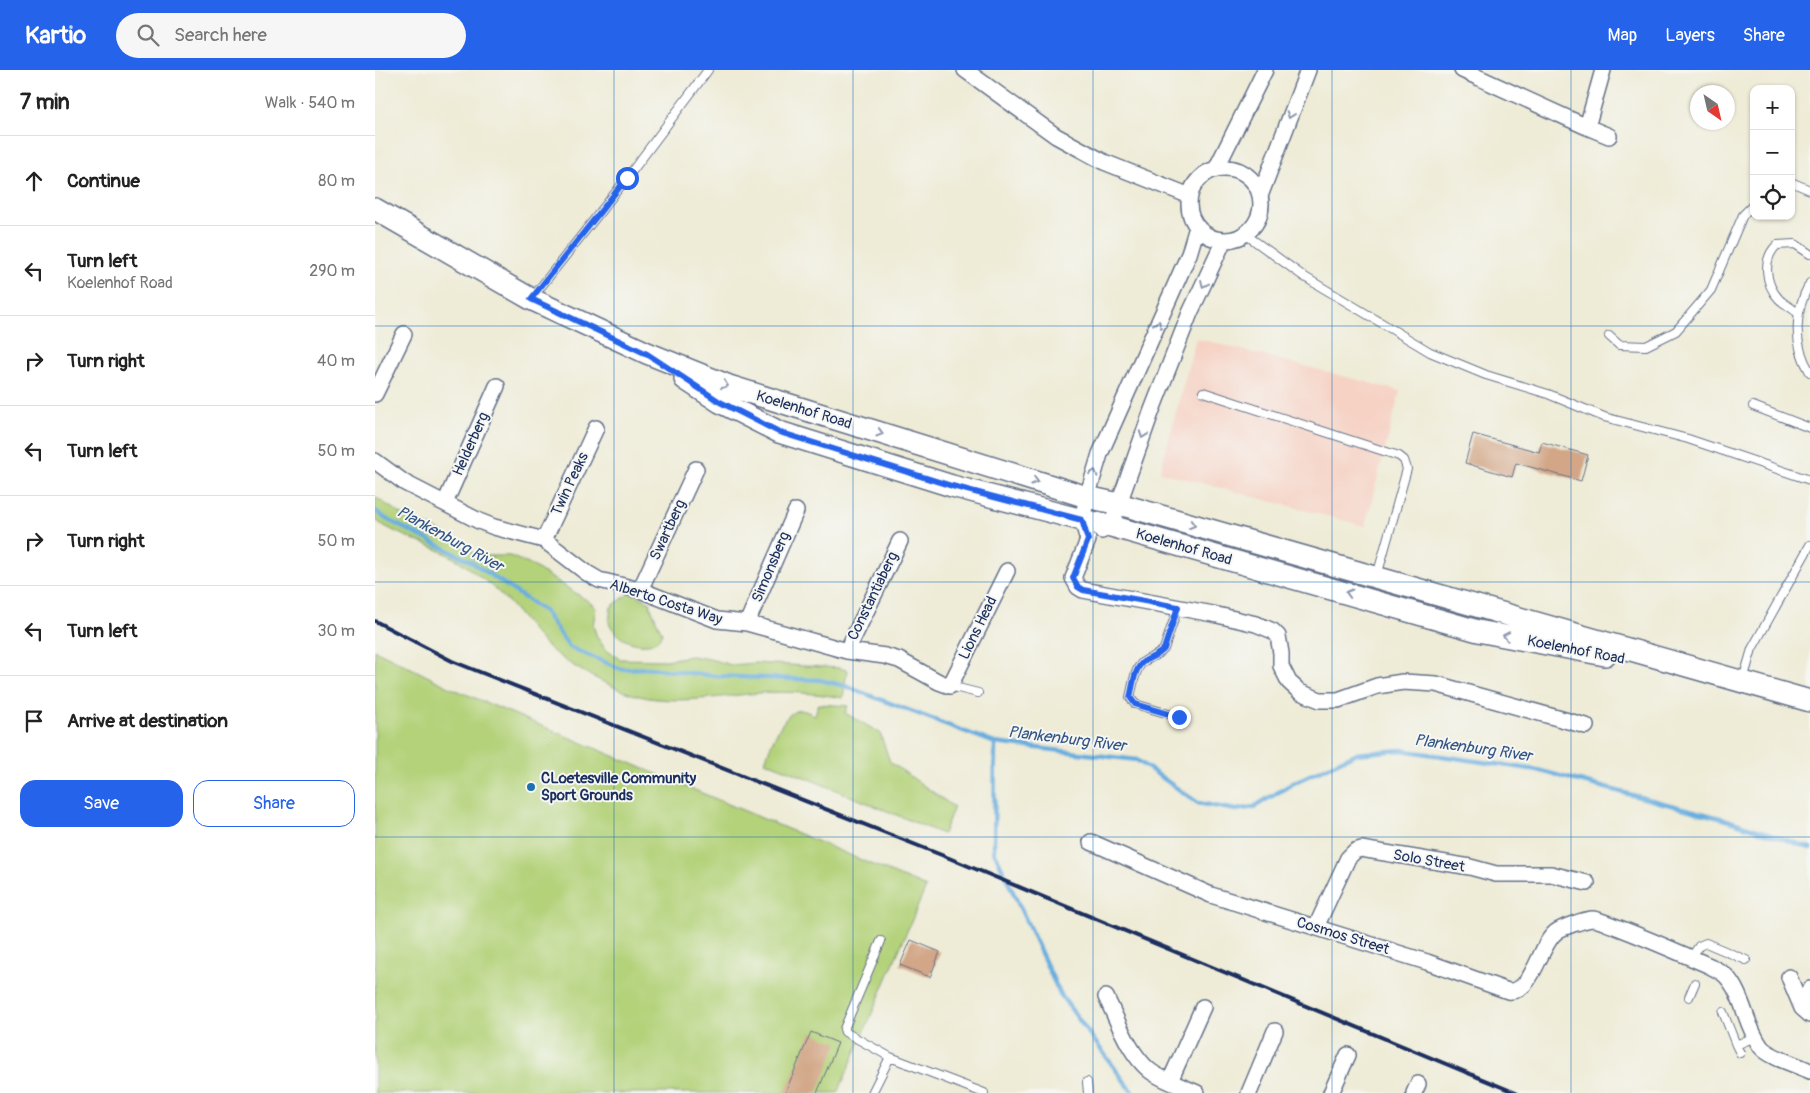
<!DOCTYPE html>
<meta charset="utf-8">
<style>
:root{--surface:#fff;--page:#f6f6f6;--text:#222;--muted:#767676;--line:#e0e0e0;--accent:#2563eb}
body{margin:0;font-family:Pangolin,sans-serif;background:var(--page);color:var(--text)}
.controls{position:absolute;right:15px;top:15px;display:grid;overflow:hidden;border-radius:10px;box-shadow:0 1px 4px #0004}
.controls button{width:45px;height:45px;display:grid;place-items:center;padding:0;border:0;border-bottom:1px solid var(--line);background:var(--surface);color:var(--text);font:25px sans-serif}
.compass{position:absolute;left:1315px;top:15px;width:45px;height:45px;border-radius:50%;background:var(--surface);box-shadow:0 1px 4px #0004;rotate:146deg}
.stop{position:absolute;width:15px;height:15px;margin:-11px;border:4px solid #2563eb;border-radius:50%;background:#fff}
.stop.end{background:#2563eb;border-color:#fff;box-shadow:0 1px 5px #0008}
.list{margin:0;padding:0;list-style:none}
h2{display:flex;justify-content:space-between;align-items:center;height:65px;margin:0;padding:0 20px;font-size:21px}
h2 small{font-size:16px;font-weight:400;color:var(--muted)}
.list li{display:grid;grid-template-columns:32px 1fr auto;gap:15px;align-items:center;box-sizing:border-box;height:90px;padding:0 20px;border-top:1px solid var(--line)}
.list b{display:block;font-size:19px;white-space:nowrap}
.list p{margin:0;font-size:16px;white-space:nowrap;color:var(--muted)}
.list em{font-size:16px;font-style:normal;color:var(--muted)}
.actions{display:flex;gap:10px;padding:15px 20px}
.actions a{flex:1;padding:11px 0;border:1px solid var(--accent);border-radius:15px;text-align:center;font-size:18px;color:var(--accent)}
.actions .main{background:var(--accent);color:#fff}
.icon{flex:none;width:28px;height:28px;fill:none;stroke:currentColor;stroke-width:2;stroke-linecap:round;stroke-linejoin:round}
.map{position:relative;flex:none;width:1435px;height:1023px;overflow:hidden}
header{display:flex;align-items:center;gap:30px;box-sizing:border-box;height:70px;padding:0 25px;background:var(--accent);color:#fff}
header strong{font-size:24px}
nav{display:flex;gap:28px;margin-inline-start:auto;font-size:18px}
.search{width:350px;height:45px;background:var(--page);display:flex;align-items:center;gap:12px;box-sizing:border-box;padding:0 18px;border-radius:28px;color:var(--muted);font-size:19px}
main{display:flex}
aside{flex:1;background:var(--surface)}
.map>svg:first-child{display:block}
</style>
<header>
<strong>Kartio</strong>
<div class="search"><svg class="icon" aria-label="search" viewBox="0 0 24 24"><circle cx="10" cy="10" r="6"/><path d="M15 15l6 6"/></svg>Search here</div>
<nav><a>Map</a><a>Layers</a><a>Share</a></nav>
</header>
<main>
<aside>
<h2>7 min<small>Walk · 540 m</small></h2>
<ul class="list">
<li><svg class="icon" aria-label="ahead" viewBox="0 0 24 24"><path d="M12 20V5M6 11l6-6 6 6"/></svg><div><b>Continue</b></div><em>80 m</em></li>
<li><svg class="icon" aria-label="left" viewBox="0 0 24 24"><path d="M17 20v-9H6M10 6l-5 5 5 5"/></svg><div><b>Turn left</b><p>Koelenhof Road</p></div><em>290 m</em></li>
<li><svg class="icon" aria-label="right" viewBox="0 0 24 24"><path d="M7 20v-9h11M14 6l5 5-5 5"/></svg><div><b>Turn right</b></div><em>40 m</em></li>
<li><svg class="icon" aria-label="left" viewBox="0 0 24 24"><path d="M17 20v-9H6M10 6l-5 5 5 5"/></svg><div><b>Turn left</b></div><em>50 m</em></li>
<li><svg class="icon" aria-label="right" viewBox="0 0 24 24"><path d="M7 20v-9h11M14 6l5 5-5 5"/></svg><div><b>Turn right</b></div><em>50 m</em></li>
<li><svg class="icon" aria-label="left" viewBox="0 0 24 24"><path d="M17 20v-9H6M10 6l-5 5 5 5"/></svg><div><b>Turn left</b></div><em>30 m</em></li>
<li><svg class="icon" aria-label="arrive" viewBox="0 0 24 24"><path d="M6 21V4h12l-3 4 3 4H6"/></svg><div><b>Arrive at destination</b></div></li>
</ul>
<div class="actions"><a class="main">Save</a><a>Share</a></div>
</aside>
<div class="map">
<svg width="1435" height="1023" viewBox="0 0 1435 1023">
<rect width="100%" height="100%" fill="#f6f6f2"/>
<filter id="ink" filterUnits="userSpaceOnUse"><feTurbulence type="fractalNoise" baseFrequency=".02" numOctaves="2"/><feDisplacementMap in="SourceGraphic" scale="10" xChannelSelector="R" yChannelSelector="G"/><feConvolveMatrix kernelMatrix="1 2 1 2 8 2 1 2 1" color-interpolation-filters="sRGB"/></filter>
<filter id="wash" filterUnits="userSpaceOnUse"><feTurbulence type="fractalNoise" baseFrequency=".0096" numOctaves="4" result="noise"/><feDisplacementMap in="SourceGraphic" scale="20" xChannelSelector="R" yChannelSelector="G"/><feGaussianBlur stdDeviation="1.12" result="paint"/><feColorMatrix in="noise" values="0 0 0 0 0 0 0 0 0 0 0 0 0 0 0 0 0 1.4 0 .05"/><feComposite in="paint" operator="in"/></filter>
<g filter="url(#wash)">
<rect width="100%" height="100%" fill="#eeebd6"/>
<path fill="#f6d2c4" d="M821 268 1025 321 990 456 785 402Z"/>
<path fill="#b3d279" stroke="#67806c" d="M0 427 29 446 63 460 101 484 110 486H135L158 496 213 531 221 538 218 555 222 567 231 580 245 589 291 590 316 586 335 589 356 595 380 593 464 598 472 600 468 628C441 623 411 621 385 623 347 626 301 635 264 626 242 621 197 597 180 583 163 570 151 552 137 536 125 522 108 509 94 498 71 479 33 470 6 454L0 449Z
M255 523 276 532 275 536 287 563C282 580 255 575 244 566 240 563 237 558 234 553L236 537Z
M0 580 74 617 551 817 463 1023H0Z
M443 634 473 636 470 643 505 663 515 692 579 737 568 764 390 691C395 677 408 641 425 640 430 640 436 644 440 645Z"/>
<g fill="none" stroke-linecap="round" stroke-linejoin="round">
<path stroke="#69aedf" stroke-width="4.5" d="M0 440 11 449 95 491 169 541 194 577 246 599 274 598 340 606 445 610 470 616 620 673 762 690 823 733 861 740 879 737 920 712 980 684 1026 680 1162 700 1349 749 1435 778
M620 673 619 781 685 924 758 1023"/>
</g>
<g id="blocks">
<path fill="#d2a686" d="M1098 364 1164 382 1167 372 1213 385 1206 411 1141 393 1137 407 1090 393Z
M536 870 565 882 555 907 525 895Z
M436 962 463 973 442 1023H410Z"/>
</g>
</g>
<g filter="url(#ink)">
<use href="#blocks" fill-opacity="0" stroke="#657188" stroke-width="1"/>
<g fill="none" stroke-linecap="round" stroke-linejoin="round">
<g stroke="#657188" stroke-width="10">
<path id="lane" d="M1416 112 1435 120
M870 164 928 206 1055 282 1111 305 1173 324 1229 347 1313 369 1435 410
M1435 213C1419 241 1418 275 1435 302
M157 228 252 108 333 0
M1423 243C1417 238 1409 234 1404 229 1390 214 1387 189 1402 175L1420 174 1435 184
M1234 266 1244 275 1271 276 1301 261 1336 220 1368 145 1379 134
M828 322 1024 386 1029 390 1032 399 1002 506
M1378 336 1435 358
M803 537 789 579C783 586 775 587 768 592 759 599 758 617 755 627L760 634 804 647
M1368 610 1377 579 1435 475
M575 616 603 623
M506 871 469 959 470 962 515 987 609 1023
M1316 888 1324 876 1331 873 1371 890
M1314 927 1320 913
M1348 942 1361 975
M1365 983 1361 975 1380 967
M712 1012 713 1023
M497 1023 515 987"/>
</g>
<g stroke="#657188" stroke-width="18">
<path id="street" d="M590 0 681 66 729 92 815 126
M1087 0 1212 57 1234 66
M1212 57 1228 0
M814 134a36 36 0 1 1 72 0a36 36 0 1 1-72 0Z
M841 99 890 0
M885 126 933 0
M822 157 814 184 725 384 712 427 707 450 713 470 698 508 703 517 708 520 838 544 881 554 898 561 903 566 906 583V596L914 612 925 622 945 630H963L1002 616 1028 612 1061 614 1211 656
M0 324 29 264
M0 391 30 413 104 451 119 457 169 470 212 503 224 510 265 520 342 550 372 553 472 581 510 586 524 590 564 612 575 616 632 501
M70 433 122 316
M727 461 736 456 777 340 815 243 849 170
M169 470 221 358
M265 520 321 399
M372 553 421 441
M472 581 525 471
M716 772 836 825 1052 892 1133 921C1158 924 1164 875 1181 862 1187 857 1209 850 1217 849 1223 849 1233 854 1239 856 1271 868 1303 882 1335 896 1340 899 1347 902 1351 906 1369 925 1370 956 1386 977 1394 987 1422 995 1435 1001
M941 857 973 788 980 781 986 779 1095 797 1121 804H1176L1212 813
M1414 907 1427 938 1435 945
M731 927C743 951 753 982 774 1000 786 1010 807 1016 822 1023
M1427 938 1435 919
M795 1011 828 937
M874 1023 900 961
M956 1023 973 985
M1039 1023 1043 1014"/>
</g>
<g stroke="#657188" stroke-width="24">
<path id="secondary" d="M0 139 156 229 272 283 354 316 712 427 744 434 1435 631
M310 309 345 332 404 362 577 416 707 450 736 456 1103 561 1230 585"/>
</g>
<use href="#lane" stroke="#fff" stroke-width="8"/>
<use href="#street" stroke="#fff" stroke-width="15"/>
<use href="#secondary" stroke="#fff" stroke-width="21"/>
<path stroke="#1b2f5e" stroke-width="4" d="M0 551 77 591 574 788 1141 1023"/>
</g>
<defs><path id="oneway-chevron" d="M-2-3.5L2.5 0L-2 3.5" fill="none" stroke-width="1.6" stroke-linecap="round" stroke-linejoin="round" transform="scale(1.25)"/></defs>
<g stroke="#8d97ae">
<use href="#oneway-chevron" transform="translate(915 45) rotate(110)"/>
<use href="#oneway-chevron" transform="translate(829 214) rotate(115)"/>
<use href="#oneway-chevron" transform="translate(783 254) rotate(-66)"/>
<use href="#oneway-chevron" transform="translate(350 315) rotate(21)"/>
<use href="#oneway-chevron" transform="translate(505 363) rotate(17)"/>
<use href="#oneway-chevron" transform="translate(768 365) rotate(110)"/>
<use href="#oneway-chevron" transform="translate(719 403) rotate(-73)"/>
<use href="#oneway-chevron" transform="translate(660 411) rotate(17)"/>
<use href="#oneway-chevron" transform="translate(817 455) rotate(16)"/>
<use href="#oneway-chevron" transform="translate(974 523) rotate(-164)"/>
<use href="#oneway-chevron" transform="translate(1131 566) rotate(-169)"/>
</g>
</g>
<g fill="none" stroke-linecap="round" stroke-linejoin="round" filter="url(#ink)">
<path stroke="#2563eb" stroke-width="6" d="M252 108 156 229 272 284 345 332 404 362 577 416 707 450 713 470 698 508 703 517 708 520 803 537 789 579C783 586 775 587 768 592 759 599 758 617 755 627L760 634 804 647"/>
</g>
<path fill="none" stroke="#1f6fb2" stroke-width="1" stroke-opacity="0.55" d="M239 0V1023M478 0V1023M718 0V1023M957 0V1023M1196 0V1023M0 256H1435M0 512H1435M0 767H1435"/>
<circle fill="#1f6fb2" stroke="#f6f6f2" stroke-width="2" cx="156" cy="717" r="5"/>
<g text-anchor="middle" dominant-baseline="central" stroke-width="4" stroke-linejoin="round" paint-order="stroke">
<g font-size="15" fill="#1b2f5e" stroke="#f6f6f2">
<text transform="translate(429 340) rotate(17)">Koelenhof Road</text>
<text transform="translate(96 374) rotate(-66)">Helderberg</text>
<text transform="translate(195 414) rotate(-65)">Twin Peaks</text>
<text transform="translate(293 460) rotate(-65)">Swartberg</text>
<text transform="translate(809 477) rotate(16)">Koelenhof Road</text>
<text transform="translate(396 497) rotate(-67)">Simonsberg</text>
<text transform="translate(498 526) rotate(-64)">Constantiaberg</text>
<text transform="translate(291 532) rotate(18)">Alberto Costa Way</text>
<text transform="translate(603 558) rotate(-64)">Lions Head</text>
<text transform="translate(1201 580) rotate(11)">Koelenhof Road</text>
<text transform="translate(1054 791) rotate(10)">Solo Street</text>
<text transform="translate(968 866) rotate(17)">Cosmos Street</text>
</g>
<g font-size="15" font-weight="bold" fill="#1b2f5e" stroke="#f6f6f2" text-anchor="start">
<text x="166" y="708">CLoetesville Community<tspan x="166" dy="17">Sport Grounds</tspan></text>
</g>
<g font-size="16" font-style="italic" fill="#325585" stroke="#f6f6f2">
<text transform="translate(75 469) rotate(29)">Plankenburg River</text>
<text transform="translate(692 669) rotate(7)">Plankenburg River</text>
<text transform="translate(1098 678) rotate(8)">Plankenburg River</text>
</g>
</g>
</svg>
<div class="controls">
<button>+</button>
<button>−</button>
<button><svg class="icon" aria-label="locate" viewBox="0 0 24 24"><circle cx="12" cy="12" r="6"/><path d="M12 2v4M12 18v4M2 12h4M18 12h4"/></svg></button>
</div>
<svg class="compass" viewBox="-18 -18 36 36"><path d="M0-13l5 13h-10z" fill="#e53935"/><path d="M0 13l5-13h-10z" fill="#767676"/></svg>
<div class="stop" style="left:252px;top:108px"></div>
<div class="stop end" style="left:804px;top:647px"></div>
</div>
</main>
